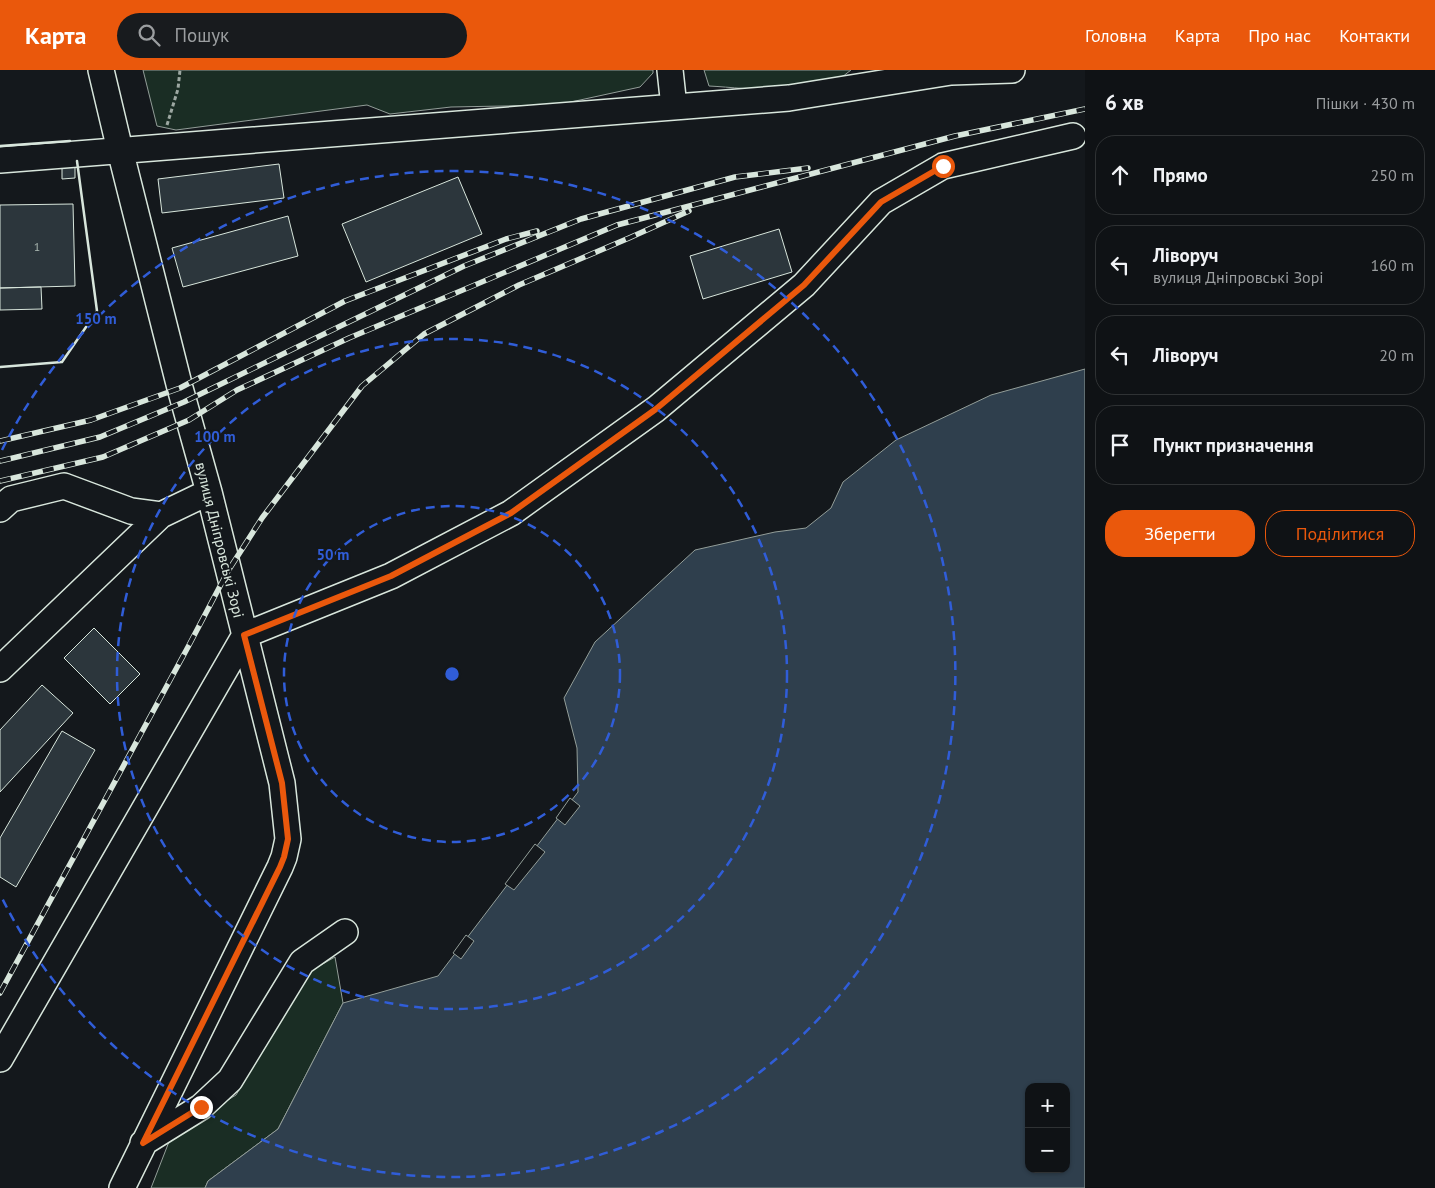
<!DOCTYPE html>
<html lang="uk">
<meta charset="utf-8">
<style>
:root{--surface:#0f1215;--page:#181b1e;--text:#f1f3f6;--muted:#9b9ea0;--line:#2f3234;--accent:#ea580c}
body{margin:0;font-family:"PT Sans",sans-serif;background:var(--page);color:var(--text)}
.controls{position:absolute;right:15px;bottom:15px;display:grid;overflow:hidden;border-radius:10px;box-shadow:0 1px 4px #0004}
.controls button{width:45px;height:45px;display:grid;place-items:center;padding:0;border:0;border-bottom:1px solid var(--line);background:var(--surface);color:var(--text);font:25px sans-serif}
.stop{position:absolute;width:15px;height:15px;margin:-11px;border:4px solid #ea580c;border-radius:50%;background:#fff}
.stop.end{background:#ea580c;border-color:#fff;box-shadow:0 1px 5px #0008}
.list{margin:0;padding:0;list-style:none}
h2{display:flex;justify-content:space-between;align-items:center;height:65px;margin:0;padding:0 20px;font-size:21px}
h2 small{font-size:16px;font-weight:400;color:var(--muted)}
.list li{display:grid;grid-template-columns:32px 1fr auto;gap:15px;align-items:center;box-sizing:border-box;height:80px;margin:0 10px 10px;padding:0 10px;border:1px solid var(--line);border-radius:20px}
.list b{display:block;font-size:19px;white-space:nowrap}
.list p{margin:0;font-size:16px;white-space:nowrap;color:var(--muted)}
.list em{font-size:16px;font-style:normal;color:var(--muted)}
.actions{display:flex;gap:10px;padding:15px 20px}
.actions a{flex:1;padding:11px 0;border:1px solid var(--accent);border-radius:20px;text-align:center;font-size:18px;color:var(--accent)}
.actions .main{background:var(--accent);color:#fff}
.icon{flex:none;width:28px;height:28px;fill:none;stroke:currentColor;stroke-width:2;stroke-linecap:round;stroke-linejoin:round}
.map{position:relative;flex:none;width:1085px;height:1118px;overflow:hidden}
header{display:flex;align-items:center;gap:30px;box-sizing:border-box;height:70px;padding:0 25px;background:var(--accent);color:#fff}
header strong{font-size:24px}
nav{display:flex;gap:28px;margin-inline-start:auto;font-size:18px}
.search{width:350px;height:45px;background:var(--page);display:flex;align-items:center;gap:12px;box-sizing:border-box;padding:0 18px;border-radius:28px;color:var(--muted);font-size:19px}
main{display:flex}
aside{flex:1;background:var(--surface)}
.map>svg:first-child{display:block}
</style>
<header>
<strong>Карта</strong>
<div class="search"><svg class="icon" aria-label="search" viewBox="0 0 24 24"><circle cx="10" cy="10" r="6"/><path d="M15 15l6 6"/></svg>Пошук</div>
<nav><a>Головна</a><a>Карта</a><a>Про нас</a><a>Контакти</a></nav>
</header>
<main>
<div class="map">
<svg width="1085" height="1118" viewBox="0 0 1085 1118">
<rect width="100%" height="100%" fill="#14181c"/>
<path fill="#1a2d24" stroke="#939e99" d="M143 0H653V3L640 17 557 35 451 37 390 44 367 35 176 60 157 56Z
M704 0H851C818 30 750 18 709 16Z
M335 887 343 933 278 1059 208 1111 205 1118H151L172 1064 236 1025 312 900Z"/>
<path fill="#2f3f4d" stroke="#939e99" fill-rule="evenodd" d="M1085 299V1118H205L208 1111 278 1059 343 933 438 906 578 722 577 678 564 628 595 572 695 480 775 462 806 458 831 438 843 412 896 370 991 325ZM1029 1017H1066V1099H1029Z"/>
<path fill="#14181c" stroke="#939e99" d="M570 728 580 736 565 755 556 748Z
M535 774 545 782 514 820 505 814Z
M466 865 474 871 461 889 453 883Z"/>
<path fill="#2c363c" stroke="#d8e6dc" d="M62 93H75V108L62 109Z
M279 94 284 128 162 143 158 109Z
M458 107 482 164 366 212 342 154Z
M73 134 75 216 0 218V135Z
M288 146 298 186 183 217 172 178Z
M779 159 792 202 703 229 690 186Z
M41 217 42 239 0 240V218Z
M94 558 140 604 110 634 64 588Z
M42 615 73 643 0 722V660Z
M62 661 95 680 16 817 0 807V768Z"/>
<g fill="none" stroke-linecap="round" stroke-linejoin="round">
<g stroke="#d8e6dc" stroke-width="28">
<path id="minor" d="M101 0 120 80 180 318 209 422 282 713 288 769 284 787 280 797 122 1118
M670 0 674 37
M0 90 789 28 951 2 1012 0
M0 439 11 429 64 416 131 441 161 445
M0 599 161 445 209 422
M0 989 245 565 391 506 511 443 656 339 804 215 881 132 943 96 1073 66
M143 1073 201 1037 230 1010 302 892 345 862"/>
</g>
<path stroke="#9da8a2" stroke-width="3" stroke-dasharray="4 2.5" stroke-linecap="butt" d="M167 55 178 19 180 0"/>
<use href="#minor" stroke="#14181c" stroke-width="25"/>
<g stroke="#d8e6dc" stroke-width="5.5">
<path id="rail" d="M0 371 91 350 180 318 345 231 506 169 537 161
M0 391 100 367 184 332 464 196 581 149 735 107 808 98
M0 411 103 387 189 350 237 320 349 268 617 155 955 66 1085 39
M0 923 188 577 228 501 262 448 362 316 424 264 519 215 629 168 689 141"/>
</g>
<use href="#rail" stroke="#14181c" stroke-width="4" stroke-dasharray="11" stroke-linecap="butt"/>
<path stroke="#d8e6dc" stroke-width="2.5" d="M0 76 70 71
M0 297 62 292 97 241 77 91"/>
</g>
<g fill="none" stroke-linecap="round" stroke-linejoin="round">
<path stroke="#ea580c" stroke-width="6" d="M201 1037 143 1073 280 797 284 787 288 769 282 713 244 565 391 506 511 443 656 339 804 215 881 132 943 96"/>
</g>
<g fill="none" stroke="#305dd8" stroke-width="2.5" stroke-dasharray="9 6">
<circle cx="452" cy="604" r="168"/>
<circle cx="452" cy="604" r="335"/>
<path d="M2 380A503 503 0 1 1 2 828"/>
</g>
<g text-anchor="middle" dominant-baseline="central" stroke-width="4" stroke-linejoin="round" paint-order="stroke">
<g font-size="12" fill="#adbab4">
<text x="37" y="176">1</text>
</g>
<g font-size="15" fill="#d8e6dc" stroke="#14181c">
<text transform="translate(220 470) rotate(76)">вулиця Дніпровські Зорі</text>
</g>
</g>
<circle cx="452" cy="604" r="8" fill="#305dd8" stroke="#14181c" stroke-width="2.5"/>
<g font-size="15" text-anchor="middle" font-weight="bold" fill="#305dd8" stroke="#14181c" stroke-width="4" stroke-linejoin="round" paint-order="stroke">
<text x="96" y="254">150 m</text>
<text x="215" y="372">100 m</text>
<text x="333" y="490">50 m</text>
</g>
</svg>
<div class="controls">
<button>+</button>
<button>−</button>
</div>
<div class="stop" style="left:943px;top:96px"></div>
<div class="stop end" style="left:201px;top:1037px"></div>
</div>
<aside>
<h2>6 хв<small>Пішки · 430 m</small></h2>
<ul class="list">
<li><svg class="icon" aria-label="ahead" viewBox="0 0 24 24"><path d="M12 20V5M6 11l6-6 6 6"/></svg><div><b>Прямо</b></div><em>250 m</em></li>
<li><svg class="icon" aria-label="left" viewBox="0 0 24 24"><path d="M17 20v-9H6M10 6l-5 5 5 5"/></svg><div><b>Ліворуч</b><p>вулиця Дніпровські Зорі</p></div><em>160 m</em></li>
<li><svg class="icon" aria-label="left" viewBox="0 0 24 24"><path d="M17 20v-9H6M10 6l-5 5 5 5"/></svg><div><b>Ліворуч</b></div><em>20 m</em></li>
<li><svg class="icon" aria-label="arrive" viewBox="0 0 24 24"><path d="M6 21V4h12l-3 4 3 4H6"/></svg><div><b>Пункт призначення</b></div></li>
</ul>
<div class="actions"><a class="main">Зберегти</a><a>Поділитися</a></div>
</aside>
</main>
